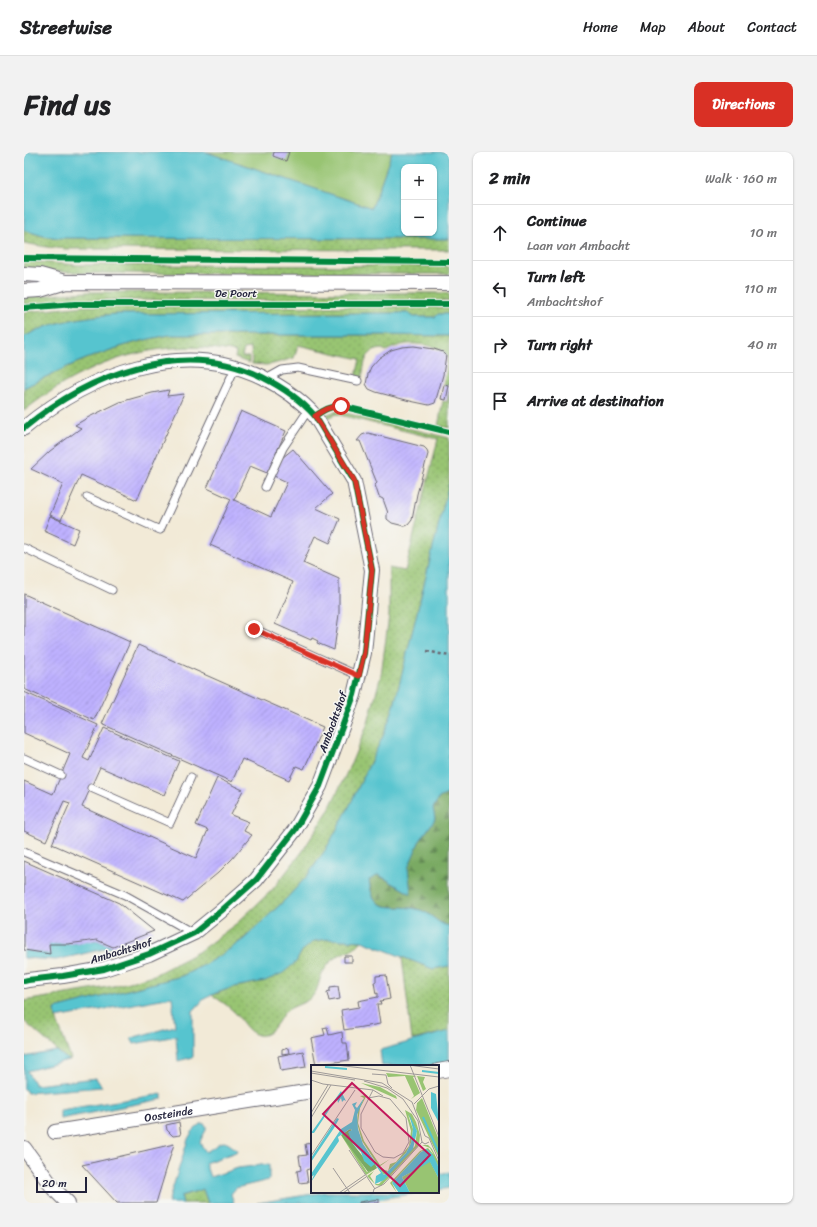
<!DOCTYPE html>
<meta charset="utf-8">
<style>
:root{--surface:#fff;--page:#f2f2f2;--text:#202124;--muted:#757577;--line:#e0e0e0;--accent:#d93025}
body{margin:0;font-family:Sriracha,sans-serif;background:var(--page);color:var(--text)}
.controls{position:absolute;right:12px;top:12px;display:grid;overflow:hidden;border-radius:8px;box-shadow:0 1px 3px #0004}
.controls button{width:36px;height:36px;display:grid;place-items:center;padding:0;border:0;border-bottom:1px solid var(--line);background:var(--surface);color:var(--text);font:20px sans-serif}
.scale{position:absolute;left:12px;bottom:10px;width:51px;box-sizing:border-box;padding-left:4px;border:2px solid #22223b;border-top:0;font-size:11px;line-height:14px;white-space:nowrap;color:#22223b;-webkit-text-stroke:3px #f6f6f2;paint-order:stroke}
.stop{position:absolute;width:12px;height:12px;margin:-9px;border:3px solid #d93025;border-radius:50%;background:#fff}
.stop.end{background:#d93025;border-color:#fff;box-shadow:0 1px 4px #0008}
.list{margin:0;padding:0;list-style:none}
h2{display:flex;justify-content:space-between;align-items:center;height:52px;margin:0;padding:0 16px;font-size:17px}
h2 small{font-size:13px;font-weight:400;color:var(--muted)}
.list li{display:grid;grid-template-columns:26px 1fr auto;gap:12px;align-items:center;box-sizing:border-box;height:56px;padding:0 16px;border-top:1px solid var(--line)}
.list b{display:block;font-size:15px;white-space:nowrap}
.list p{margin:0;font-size:13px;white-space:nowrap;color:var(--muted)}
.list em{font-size:13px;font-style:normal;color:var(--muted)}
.icon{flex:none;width:22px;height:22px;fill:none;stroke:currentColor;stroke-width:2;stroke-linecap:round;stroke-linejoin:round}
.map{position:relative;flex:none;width:425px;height:1051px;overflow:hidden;border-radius:8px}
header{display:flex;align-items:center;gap:24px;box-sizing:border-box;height:56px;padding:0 20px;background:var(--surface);border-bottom:1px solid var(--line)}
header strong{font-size:19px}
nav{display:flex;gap:22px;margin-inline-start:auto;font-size:14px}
.intro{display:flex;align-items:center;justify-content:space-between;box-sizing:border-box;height:96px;padding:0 24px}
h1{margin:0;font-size:28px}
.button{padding:10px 18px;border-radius:8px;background:var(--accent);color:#fff;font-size:14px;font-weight:700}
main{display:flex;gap:24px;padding:0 24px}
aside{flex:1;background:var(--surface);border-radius:8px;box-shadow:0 1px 3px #0004}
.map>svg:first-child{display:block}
</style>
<header>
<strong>Streetwise</strong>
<nav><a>Home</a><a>Map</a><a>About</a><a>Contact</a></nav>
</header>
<div class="intro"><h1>Find us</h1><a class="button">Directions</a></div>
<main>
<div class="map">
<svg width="425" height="1051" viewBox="0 0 425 1051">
<defs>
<pattern id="grass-dots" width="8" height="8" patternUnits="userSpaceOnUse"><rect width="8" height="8" fill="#98c472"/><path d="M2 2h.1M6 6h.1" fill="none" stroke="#83a864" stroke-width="1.8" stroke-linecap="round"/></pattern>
<pattern id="forest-firs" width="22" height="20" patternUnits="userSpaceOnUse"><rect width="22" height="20" fill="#7aaa64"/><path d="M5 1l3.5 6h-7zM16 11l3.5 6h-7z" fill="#648a54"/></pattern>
<pattern id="building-hatch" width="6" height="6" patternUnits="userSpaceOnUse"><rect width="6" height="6" fill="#beb1ff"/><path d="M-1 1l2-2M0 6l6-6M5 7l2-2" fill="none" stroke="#a398db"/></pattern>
</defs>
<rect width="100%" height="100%" fill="#f6f6f2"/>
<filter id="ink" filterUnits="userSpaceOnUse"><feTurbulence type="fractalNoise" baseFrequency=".025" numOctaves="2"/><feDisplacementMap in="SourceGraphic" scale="8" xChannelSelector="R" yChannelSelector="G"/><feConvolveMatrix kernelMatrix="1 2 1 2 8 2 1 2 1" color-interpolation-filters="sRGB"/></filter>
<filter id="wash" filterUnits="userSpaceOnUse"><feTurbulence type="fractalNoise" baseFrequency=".012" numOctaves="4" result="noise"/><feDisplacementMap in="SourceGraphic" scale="16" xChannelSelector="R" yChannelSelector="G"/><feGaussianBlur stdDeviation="0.9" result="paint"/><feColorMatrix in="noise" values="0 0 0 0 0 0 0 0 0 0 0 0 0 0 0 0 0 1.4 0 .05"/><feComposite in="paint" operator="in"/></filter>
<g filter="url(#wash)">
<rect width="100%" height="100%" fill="#f2ead7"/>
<path fill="url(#grass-dots)" stroke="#5d7356" d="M0 78 19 84 37 86 425 87V98L42 97 22 95 0 91Z
M2 109 54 113 425 114V122L54 121 0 117V111Z
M63 140 425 141V149L82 148 33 150 3 153 0 151 1 145Z
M62 154 425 155V162H414L411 165H390L384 161 92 162C61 165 27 169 0 185V160Z
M146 183H361L425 184V233L419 232C421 224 425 211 423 204 420 194 392 191 382 192 375 193 368 196 362 199L358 197C340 199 341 211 338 226L332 225 336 207 274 193 270 206 249 212 242 213 228 212 227 196 220 197 218 205H225V211L211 206 212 200C134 184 61 210 0 259V236C46 212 95 191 146 183Z
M425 239V276L414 274 419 249 423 250Z
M313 259 425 286V331L370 554 360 582 324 657 302 697 284 723 263 746 240 768 219 787 200 801 180 813 158 824 31 857 32 866 47 907 44 908 0 869V849L90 834 130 823 174 800 213 771 248 738 278 700 304 659 326 614 344 571 357 523 365 463V416L381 419 414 287 312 262 304 266 301 263Z
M304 787 338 789C327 801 323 798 312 805 306 809 300 818 297 824 295 830 294 836 291 841 283 853 269 852 260 861 254 869 247 886 234 883 222 880 217 865 208 858 202 852 195 848 188 843L210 835 241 829 272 810 278 799 290 789Z
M378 805 409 817 425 814V879L388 888Z
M179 1037 184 1051H159L157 1044Z"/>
<path fill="url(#forest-firs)" stroke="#4e6650" d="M425 641V774C413 772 407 761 396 758 370 750 349 766 345 728L354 723 387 742 384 716 395 690 411 667 409 656 415 646Z"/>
<path fill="#98c472" stroke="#5d7356" d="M182 0H368L348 56Z"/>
<path fill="#57c4cf" stroke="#3c7385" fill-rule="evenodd" d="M0 0H182L348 56 368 0H425V87L37 86 19 84 0 78ZM380 15H410V81H380Z
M384 161 390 165H411L414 162H425V184L361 183H146C96 191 45 212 0 236V185C27 169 61 165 92 162Z
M425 331V641L415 646 409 656 411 667 395 690 384 716 387 742 355 723 345 728C349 766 370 750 396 758 407 761 413 772 425 774V814L409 817 338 789 304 787 290 789 278 799 272 810 259 821 241 829 210 835 192 841 180 847 169 859V905L154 909 152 884 110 892 107 886 151 874 148 845 32 866 31 857 158 824 180 813 200 801 220 787 240 768 263 746 284 723 302 697 324 657 360 582 370 554Z
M73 788 89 795 32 808 0 806V798L26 802 25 792H44Z
M425 879V910L402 914H358L356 898Z
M33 899 44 908 3 919 11 933 72 926 78 935 3 941 0 936V905Z
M138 942V947L36 967V958Z
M176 972H181C185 978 177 984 176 991L182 1000C198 991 196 984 213 998L212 1000 181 1011 186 1025 214 1016 245 1012V1028L212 1036 207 1042 210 1051H184L179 1037 157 1044 159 1051H144L164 987 168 980Z
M425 1020V1036L414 1038V1022Z
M301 1040H401L328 1051H233Z"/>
<g id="blocks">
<path fill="url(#building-hatch)" d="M250 0H265L262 9 249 4Z
M390 194 410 197 419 200 422 203 419 223 411 251 405 253 386 249 352 240 345 237 342 232 344 222 347 215 355 206 367 198 378 195Z
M420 233 425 234 422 248 417 247Z
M145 238 143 244 160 242 113 348 57 323 37 368 26 363 39 332 7 317 26 299 57 276 51 273 65 265 96 250 128 241Z
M217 259 262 279 243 321 226 314 210 348 247 365 263 330 250 324 258 306 269 297 308 342 292 356 316 367 306 391 291 384 279 411 315 427V462L310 498 293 491 294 489 288 486 287 488 251 472 269 430 186 393 207 347 183 336Z
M344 281 400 295 403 298 404 302 393 342 388 368 384 373 380 374 368 371 363 367V361H364L359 347 355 345 351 333 353 331 336 289H333L338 283Z
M26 364 55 377 49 392 20 379Z
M0 442 106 490 70 568 0 537Z
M114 493 299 575 280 617 272 614 265 628 218 607 208 630 78 572Z
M0 540 74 573 59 606 65 609 80 576 155 609 140 643 76 615 58 655 172 706 184 678 172 673 193 626 219 638 207 663 225 670 220 679 228 683 208 707 194 721 159 750 28 692 46 651 40 649 22 689 0 679V629L29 642 46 602 0 581Z
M0 709 95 751 130 779 89 795 73 788 44 792H25L26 802 0 798Z
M320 804H328V810H320Z
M362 823 366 847 356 849 357 852H353L356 872 320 878 317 858 335 855 334 849 354 845V841L352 842 350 830H352V824Z
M314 834 316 847 305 849 303 840 306 839V835Z
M303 875 305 883 318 880 319 891H323L325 908 292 913 287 886 301 883 299 876Z
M264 896 265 901 258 902V898Z
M279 899 282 915 257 919 254 904Z
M155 970 157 983 149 984 143 978 142 973Z
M288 991V1016L282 1018 284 1030 275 1031 273 1019 277 1018 275 1004 283 1003 281 992Z
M150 992 132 1051H93L58 1013Z
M355 1047V1051H335V1050Z"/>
</g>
</g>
<g filter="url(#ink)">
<use href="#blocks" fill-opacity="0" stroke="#6b6872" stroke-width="1"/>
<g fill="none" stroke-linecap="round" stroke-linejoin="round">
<g stroke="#6b6872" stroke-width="9">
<path id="lane" d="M242 227 258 218 274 216 334 229
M241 335 259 296 285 257
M63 345 136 378 212 214
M0 396 88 438
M231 477 335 524
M0 606 37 623
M67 636 146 671 167 625
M0 700 101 743 169 781"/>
</g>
<g stroke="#6b6872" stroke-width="16">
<g id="street">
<path d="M0 122 16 123 41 130"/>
<path d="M0 139 16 138 42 130 425 131"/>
<path d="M0 276C65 222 157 186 238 225 258 235 276 247 291 264L330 329 348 418 340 501 330 543 296 634 271 678 232 728 197 759 170 781 125 802 80 817 39 824 4 828 0 829"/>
<path d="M414 919 425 917"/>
<path id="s1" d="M31 980 288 939"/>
<path d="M0 996 30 1037 44 1051"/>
</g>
</g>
<path stroke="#6b6872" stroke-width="2.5" stroke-dasharray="3 3" stroke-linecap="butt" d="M403 499 425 504"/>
<use href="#lane" stroke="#fff" stroke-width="7"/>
<use href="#street" stroke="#fff" stroke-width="14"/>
<g stroke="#f6f6f2" stroke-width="8">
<path id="cycleway" d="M0 106 425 110
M0 156 51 152H425
M291 264C300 258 306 254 317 254L425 280
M0 276C65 222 157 186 238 225 258 235 276 247 291 264L330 329 348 418 340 501 330 543 296 634 271 678 232 728 197 759 170 781 125 802 80 817 39 824 4 828 0 829"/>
</g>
<use href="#cycleway" stroke="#00873e" stroke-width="6"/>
</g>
</g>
<g fill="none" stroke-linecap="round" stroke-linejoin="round" filter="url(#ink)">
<path stroke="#d93025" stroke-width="5" d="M230 477 335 524 340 501 348 418 330 328 291 264C300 258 306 254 317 254"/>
</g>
<g text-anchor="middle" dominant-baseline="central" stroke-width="3" stroke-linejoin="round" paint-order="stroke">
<g font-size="11" fill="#22223b" stroke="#f6f6f2">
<text x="212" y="141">De Poort</text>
<text transform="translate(309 570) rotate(-70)">Ambachtshof</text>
<text transform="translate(97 799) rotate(-17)">Ambachtshof</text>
<text stroke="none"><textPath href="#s1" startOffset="115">Oosteinde</textPath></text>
</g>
</g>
<g transform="translate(287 913)">
<rect width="128" height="128" fill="#f2ead7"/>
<path d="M75 8 106 11 114 12 112 17 115 24 112 26 106 11 102 12 109 28 100 34 103 31 94 11 77 12ZM50 18 69 22 85 31 86 34ZM57 28 49 43 47 58 53 76 69 100 79 94 68 102 51 76 46 58 47 45 53 33 49 31 56 30ZM111 33 128 75V93L105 45 106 38ZM94 45 101 49 105 57 109 70 108 80 70 121 65 120 56 111 63 106 59 111 64 119H68L104 81 106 66 97 50 102 64 100 78 95 88 73 110 68 103 77 106 79 99 85 97 98 81 100 66ZM30 70 40 81 56 107 63 105 55 110ZM111 80H117L121 84 128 98V103L120 88 111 86 81 118 86 128 79 118 109 86 117 83 123 90 119 83Z" fill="#98c472"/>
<path d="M39 64 41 65 38 67 42 79 57 98 64 99 66 103 63 105 57 107 30 70Z" fill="#7aaa64"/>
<path d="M119 96 128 114V128H99L91 112Z" fill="#98c472"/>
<path d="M30 26 35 36 33 35 31 37 30 33 27 38 26 33 3 68H0ZM120 27 125 29 128 58 120 43ZM53 33 46 50 47 64 52 79 73 110 95 88 100 78 102 64 98 49 106 66 102 84 73 115 64 119 65 111 70 108 64 99 60 102 53 96 50 87 42 79 37 67 41 65 39 64 27 72 28 76 0 117 3 110 0 112V109L30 64 41 57 44 45 41 39 46 37 44 41 46 43ZM26 53 28 54 23 63 0 97V93ZM116 84 122 90 128 103V114L119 97 91 112 99 128H88L81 118 110 87Z" fill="#57c4cf"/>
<path fill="none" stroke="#57c4cf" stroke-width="2" d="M14 2 36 4M111 6 128 8M112 52 128 88"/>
<path fill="none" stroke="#9f9a99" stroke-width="1" d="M25 0 128 12M97 0 128 4M99 0 128 72M0 6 71 18 101 37 114 71 118 73 128 96M0 8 44 15M61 9 75 10 77 19 81 23M0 15 12 19 62 25M53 16 76 23 92 34 107 56 111 77 114 79 118 77M57 33 68 31 79 34 95 53 98 77 92 88 83 93 72 92 64 87 50 63V49L62 25 72 31M103 39 118 24 128 21M0 48 17 20M0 53 20 20M38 85 64 124M0 91 44 25M22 103 39 128M28 128 54 110M32 128 55 112M62 128 63 124 73 119 111 77"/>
<path fill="#c2185b" fill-opacity="0.15" stroke="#c2185b" stroke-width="2" d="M41 18 119 90 89 121 12 49Z"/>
<rect width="128" height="128" fill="none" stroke="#22223b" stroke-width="2"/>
</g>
</svg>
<div class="controls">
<button>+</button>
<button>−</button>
</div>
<div class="scale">20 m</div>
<div class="stop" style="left:317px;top:254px"></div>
<div class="stop end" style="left:230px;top:477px"></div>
</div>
<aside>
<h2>2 min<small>Walk · 160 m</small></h2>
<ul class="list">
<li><svg class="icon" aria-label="ahead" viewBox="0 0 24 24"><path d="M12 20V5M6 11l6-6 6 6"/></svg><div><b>Continue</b><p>Laan van Ambacht</p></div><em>10 m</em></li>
<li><svg class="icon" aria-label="left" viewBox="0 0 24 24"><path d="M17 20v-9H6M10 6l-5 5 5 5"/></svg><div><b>Turn left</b><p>Ambachtshof</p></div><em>110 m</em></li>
<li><svg class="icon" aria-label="right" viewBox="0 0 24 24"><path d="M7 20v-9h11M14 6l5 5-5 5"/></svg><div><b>Turn right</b></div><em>40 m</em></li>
<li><svg class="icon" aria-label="arrive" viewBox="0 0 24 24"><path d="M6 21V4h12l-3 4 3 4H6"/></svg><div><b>Arrive at destination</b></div></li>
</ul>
</aside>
</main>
